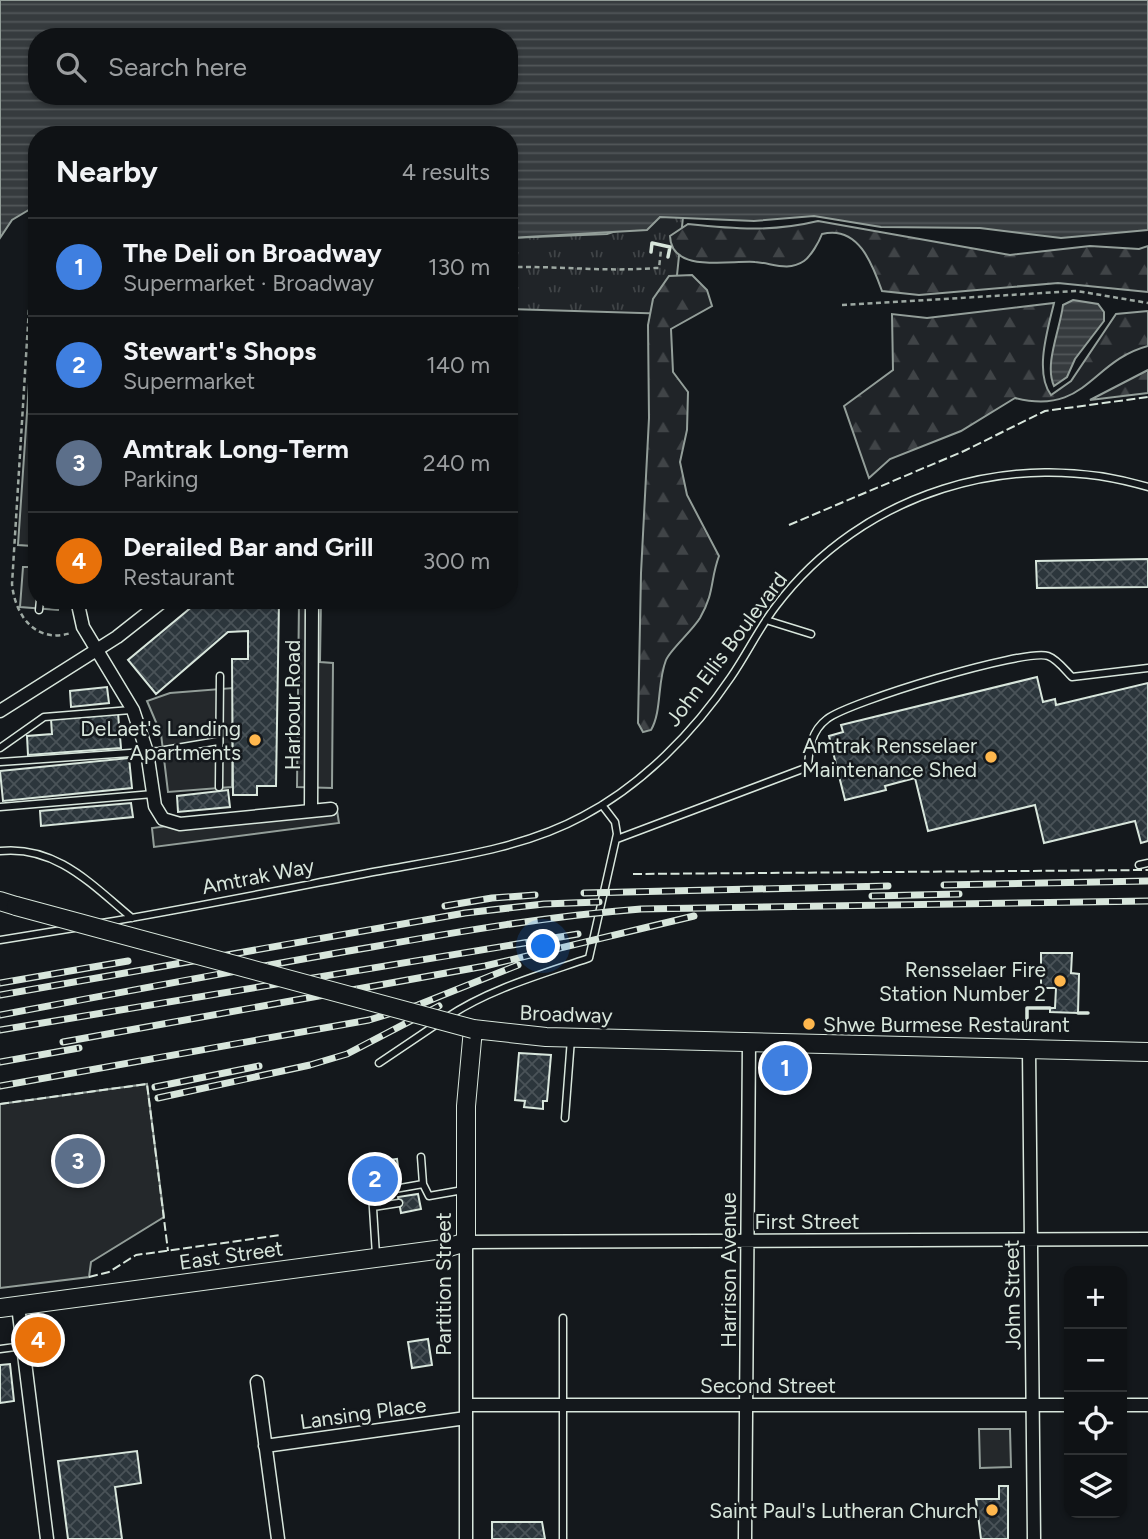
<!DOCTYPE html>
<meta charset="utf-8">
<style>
:root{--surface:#0f1215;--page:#181b1e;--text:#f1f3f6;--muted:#9b9ea0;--line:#2f3234;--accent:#ffb74d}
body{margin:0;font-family:Figtree,sans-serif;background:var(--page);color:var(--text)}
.controls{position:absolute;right:21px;bottom:21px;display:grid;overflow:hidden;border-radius:14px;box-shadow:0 2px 5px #0004}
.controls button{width:63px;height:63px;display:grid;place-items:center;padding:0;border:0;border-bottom:2px solid var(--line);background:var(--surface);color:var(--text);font:35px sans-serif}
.you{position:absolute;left:544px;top:947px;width:24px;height:24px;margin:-18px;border:5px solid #fff;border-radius:50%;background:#1a73e8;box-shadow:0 0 0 10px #1a73e833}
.badge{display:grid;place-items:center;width:46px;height:46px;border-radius:50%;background:var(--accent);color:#fff;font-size:23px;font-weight:700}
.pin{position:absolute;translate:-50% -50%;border:4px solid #fff;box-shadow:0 2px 7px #0006}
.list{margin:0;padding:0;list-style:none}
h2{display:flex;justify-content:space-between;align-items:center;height:91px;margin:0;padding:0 28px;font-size:30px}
h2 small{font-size:23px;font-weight:400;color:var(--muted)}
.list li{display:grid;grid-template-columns:46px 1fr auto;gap:21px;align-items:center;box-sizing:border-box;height:98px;padding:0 28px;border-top:2px solid var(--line)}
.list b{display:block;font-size:26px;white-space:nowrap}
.list p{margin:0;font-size:23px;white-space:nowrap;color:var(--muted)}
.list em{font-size:23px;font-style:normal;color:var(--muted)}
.icon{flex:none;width:38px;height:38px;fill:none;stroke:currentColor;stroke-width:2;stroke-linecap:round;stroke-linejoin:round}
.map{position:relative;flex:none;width:1148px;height:1539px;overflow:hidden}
.search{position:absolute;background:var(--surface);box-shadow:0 2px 5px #0004;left:28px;top:28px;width:490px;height:77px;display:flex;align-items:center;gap:18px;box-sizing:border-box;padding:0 24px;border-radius:28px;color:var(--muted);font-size:26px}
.panel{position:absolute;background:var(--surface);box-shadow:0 2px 5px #0004;left:28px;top:126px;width:490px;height:483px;border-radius:28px}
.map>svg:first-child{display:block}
</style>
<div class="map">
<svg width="1148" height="1539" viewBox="0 0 1148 1539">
<defs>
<pattern id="grass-tufts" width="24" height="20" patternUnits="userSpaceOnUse" patternTransform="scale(1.75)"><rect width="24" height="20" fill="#202428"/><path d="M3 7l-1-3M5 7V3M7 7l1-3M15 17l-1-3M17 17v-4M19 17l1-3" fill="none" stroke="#404447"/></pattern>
<pattern id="forest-firs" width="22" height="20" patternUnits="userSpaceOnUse" patternTransform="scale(1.75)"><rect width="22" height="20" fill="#202428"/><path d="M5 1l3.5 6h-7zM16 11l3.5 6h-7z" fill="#404447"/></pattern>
<pattern id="water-rules" width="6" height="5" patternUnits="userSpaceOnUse" patternTransform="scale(1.75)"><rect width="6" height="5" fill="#363b3e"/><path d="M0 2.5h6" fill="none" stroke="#525759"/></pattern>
<pattern id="building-cross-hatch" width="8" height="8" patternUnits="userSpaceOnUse" patternTransform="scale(1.75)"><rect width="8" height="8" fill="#2c363c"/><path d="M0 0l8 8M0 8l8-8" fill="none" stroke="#4a5358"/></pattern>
</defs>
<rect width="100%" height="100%" fill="#14181c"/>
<path fill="url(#grass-tufts)" stroke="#939e99" stroke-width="2" d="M660 217H683L673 314 509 309V238L607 234Z"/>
<path fill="url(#forest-firs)" stroke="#939e99" stroke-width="2" d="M818 221 1010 255 1090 246 1139 249 1148 246V292L1058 283 919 295 882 291C872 263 858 225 822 234 819 242 811 256 804 261 788 272 772 263 755 262 731 260 671 274 670 236L688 224C734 229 773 232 818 221Z
M692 275 707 290 712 306 671 329 673 372 688 392 687 430 680 462 687 495 719 556C710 580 715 592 700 618 692 631 670 650 666 660 657 683 662 711 651 730L643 732 638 723 641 573 649 418 648 325 653 299 669 276Z
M1054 303C1048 329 1034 372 1051 395L1071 381 1116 314 1148 311V346C1091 361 1086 416 1015 398L961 431 890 459 869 478 844 406 893 370 892 314 927 318Z
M1148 370V393L1090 400Z"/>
<path fill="#24282b" stroke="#939e99" stroke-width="2" d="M34 310 37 600H59L58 610 20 607 23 567H30L32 546 18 545Z
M299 600H321L320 662 333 663 332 788 297 787Z
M233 688 232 787 168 792 161 734 147 701 170 693Z
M336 804 339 823 154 847 152 828Z
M147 1084 164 1217 91 1262 89 1277 0 1288V1104Z
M979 1429H1010L1011 1467 980 1468Z"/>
<path fill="url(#water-rules)" stroke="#939e99" stroke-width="2" fill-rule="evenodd" d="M0 0H1148V230L1061 238 980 228 881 227 814 216 754 221 660 217 647 230 509 238V135H37V205L12 220 0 238ZM37 37H509V96H37Z
M1073 300 1098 304 1104 312V321L1075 359 1067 377 1054 386C1044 364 1060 330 1063 305Z"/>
<path fill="url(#building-cross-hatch)" stroke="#d8e6dc" stroke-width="2" d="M1148 559V587L1037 588 1036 561Z
M200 600H279L276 786H257V795H233L232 659H248V631L228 632 156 694 128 660Z
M1037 677 1043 702 1055 699 1056 705 1148 683V841L1141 843 1135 821 1044 843 1035 805 928 831 915 778 885 786 886 790 845 800 829 736 843 732 841 725Z
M107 687 109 703 71 707 70 691Z
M118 713 121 748 28 755 27 736 52 734 51 719Z
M129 758 132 788 3 801 0 771Z
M228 790 230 807 178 812 177 796Z
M131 803 133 817 41 826 40 811Z
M1041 953H1072L1071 973 1079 974 1078 1013 1050 1012V1008H1055L1056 988H1041Z
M519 1053 551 1055 547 1101H543V1109L524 1107 525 1101 515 1100Z
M397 1159 399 1174 391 1185 357 1189 354 1165Z
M418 1194 421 1209 401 1213 398 1197Z
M428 1339 432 1365 412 1368 408 1342Z
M10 1364 14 1401 0 1403V1365Z
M137 1451 141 1483 115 1487 122 1539H68L58 1461Z
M999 1486H1008V1539H981L976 1499H999Z
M492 1522H542L545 1539H492Z"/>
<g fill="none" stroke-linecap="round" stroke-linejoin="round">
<g stroke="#d8e6dc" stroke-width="9">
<path id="lane" d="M37 531V548
M39 610 40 600
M766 620 811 634
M0 748 44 717 131 710
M0 762 159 751 218 741
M219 787 220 676
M0 807 153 794
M617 839 808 767C809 749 811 731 827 719 848 702 1025 648 1048 656 1057 659 1065 670 1072 677L1148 668
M0 851C56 845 92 885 132 918
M1139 865 1148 863
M102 923C191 908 280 890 368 873 440 859 519 851 583 816 642 785 694 732 731 677 747 654 759 628 776 606 861 493 1013 446 1148 487
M0 940 74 928
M446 1018C489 989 540 975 589 958L617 834 615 822 602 805
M379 1063 437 1024
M565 1118 571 1039
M421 1157 423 1184
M373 1207 399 1203
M376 1255 372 1193 423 1184 429 1196 463 1190
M563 1318V1539
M0 1349 23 1346"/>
</g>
<g stroke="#d8e6dc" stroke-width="15">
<path id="street" d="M77 600 83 627 133 710 147 752 155 806 163 819 180 824 331 809
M0 711 117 637 164 600
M311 811 312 600
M1029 1050 1034 1539
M18 1306 47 1539
M257 1382 278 1539
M466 1405H1069
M1122 1405H1148
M265 1446 466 1418
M466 1539V1242L1148 1239
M745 1539 749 1043"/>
</g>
<g stroke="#d8e6dc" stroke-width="20">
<path id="secondary" d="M0 901 16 906
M0 1308 443 1249 466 1242V1106L473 1029 546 1037 1148 1052"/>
</g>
<path stroke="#9da8a2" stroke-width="2.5" stroke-dasharray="5 3.5" stroke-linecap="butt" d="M509 267C558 266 607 272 655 268H659L661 250
M37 295 29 308 12 584C15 615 35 644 71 633
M842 305 1077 291 1148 303"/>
<use href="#lane" stroke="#14181c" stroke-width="6"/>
<use href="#street" stroke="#14181c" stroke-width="12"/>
<use href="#secondary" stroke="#14181c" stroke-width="18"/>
<g stroke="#d8e6dc" stroke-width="7">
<path id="rail" d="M944 885 1148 881
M584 893 888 886
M872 896 959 894
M445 906 492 898 535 895
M0 983 128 961
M0 995 465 913 544 904 599 902
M0 1015C124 992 248 968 372 947 462 931 550 916 641 909L1148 901
M0 1030 578 934
M63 1042 485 966 694 916
M0 1062 79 1048
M0 1086 369 1020 418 1005 518 965
M155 1087 259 1066
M158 1098 310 1065 347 1054 439 1006"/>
</g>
<use href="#rail" stroke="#14181c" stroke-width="4.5" stroke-dasharray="13" stroke-linecap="butt"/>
<g stroke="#d8e6dc" stroke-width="20" stroke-linecap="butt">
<path id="secondary-bridge" d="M16 906 473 1029"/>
</g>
<use href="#secondary-bridge" stroke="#14181c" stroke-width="18"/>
<path stroke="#d8e6dc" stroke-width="2" stroke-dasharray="9 3.5" stroke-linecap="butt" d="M789 525 964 451 1045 411 1148 397
M633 874 1148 870
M0 1104 147 1084 168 1251
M89 1277 109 1272 136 1255 281 1235"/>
<path stroke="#d8e6dc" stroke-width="3.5" d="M651 252 652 243 670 247 668 257
M1078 1013H1088
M1027 1032V1008H1050"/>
</g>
<g fill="#ffb74d" stroke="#14181c" stroke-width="2.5">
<circle cx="255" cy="740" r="7"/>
<circle cx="991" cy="757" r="7"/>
<circle cx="1060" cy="981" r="7"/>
<circle cx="809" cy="1024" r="7"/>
<circle cx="992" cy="1510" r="7"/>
</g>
<g text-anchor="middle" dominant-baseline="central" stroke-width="5" stroke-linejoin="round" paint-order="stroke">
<g font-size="21" fill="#d8e6dc" stroke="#14181c">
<text transform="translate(726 649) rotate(-53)">John Ellis Boulevard</text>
<text transform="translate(292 705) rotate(-90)">Harbour Road</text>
<text transform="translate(258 876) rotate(-11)">Amtrak Way</text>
<text transform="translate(566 1014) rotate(2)">Broadway</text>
<text x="807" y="1221">First Street</text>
<text transform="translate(231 1255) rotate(-8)">East Street</text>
<text transform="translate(728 1270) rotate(-90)">Harrison Avenue</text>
<text transform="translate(443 1284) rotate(-90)">Partition Street</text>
<text transform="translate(1012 1295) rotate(-91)">John Street</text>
<text x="768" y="1385">Second Street</text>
<text transform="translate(363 1413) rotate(-8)">Lansing Place</text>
</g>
<g font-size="21" fill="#d8e6dc" stroke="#14181c" text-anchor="end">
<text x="241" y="728">DeLaet's Landing<tspan x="241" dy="24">Apartments</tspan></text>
<text x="977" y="745">Amtrak Rensselaer<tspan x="977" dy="24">Maintenance Shed</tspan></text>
<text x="1046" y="969">Rensselaer Fire<tspan x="1046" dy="24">Station Number 2</tspan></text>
<text x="823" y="1024" text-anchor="start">Shwe Burmese Restaurant</text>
<text x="978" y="1510">Saint Paul's Lutheran Church</text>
</g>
</g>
</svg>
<div class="controls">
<button>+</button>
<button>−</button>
<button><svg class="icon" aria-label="locate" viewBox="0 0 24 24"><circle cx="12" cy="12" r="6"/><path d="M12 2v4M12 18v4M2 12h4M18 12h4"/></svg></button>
<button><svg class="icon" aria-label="layers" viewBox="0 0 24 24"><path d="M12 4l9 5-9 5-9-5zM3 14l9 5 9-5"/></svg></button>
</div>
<div class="you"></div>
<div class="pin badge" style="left:785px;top:1068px;background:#3f7fe0">1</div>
<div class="pin badge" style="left:375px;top:1179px;background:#3f7fe0">2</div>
<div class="pin badge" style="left:78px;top:1161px;background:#5c6f8a">3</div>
<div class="pin badge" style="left:38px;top:1340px;background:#e8710a">4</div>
<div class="search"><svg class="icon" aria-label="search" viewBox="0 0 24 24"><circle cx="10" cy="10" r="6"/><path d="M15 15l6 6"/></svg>Search here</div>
<section class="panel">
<h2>Nearby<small>4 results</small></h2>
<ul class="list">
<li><span class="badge" style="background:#3f7fe0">1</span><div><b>The Deli on Broadway</b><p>Supermarket · Broadway</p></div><em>130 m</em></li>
<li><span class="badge" style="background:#3f7fe0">2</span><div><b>Stewart's Shops</b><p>Supermarket</p></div><em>140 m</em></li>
<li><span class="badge" style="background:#5c6f8a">3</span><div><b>Amtrak Long-Term</b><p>Parking</p></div><em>240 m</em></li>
<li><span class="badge" style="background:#e8710a">4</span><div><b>Derailed Bar and Grill</b><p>Restaurant</p></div><em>300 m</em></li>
</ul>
</section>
</div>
